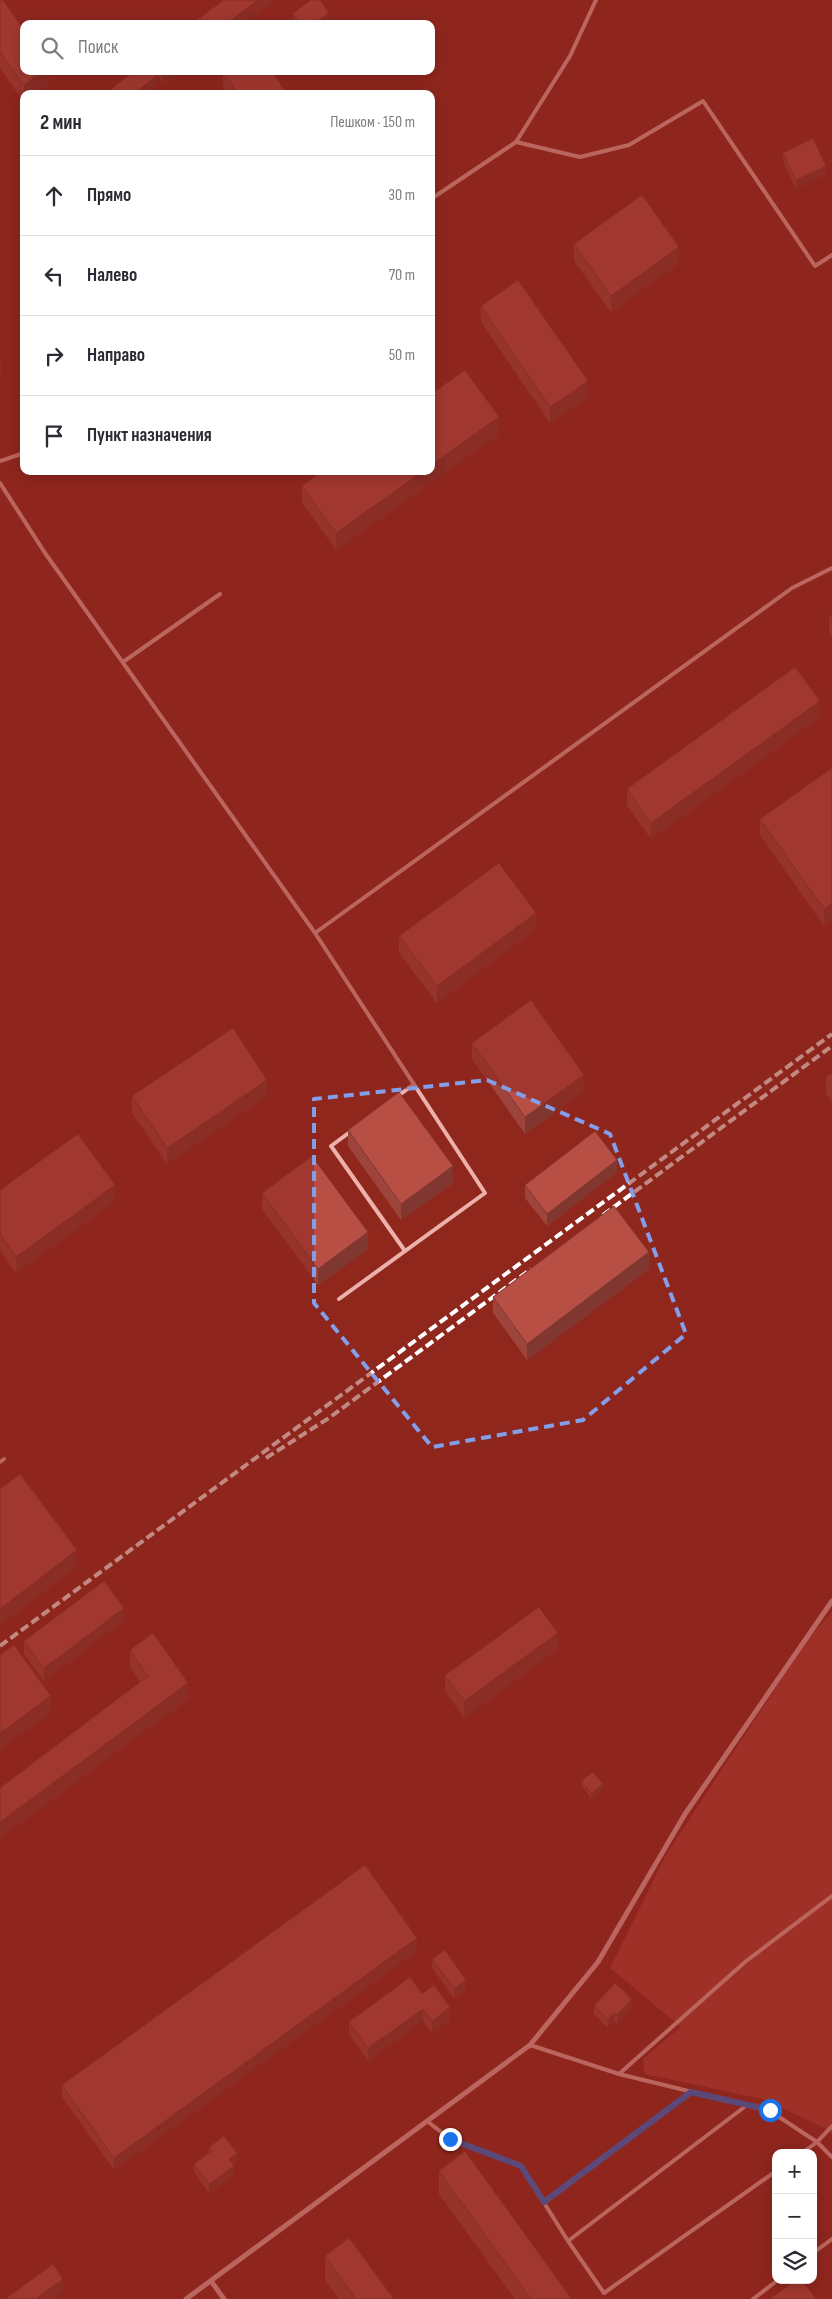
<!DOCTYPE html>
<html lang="ru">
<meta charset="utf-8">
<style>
:root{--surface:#fff;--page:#f7f7f7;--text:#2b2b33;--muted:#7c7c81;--line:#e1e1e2}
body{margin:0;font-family:"Sofia Sans Condensed",sans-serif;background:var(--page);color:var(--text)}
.controls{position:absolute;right:15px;bottom:15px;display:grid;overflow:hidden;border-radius:10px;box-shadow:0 2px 12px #0003}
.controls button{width:45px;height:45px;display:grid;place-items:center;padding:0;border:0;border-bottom:1px solid var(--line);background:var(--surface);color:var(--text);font:25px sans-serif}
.stop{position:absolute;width:15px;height:15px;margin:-11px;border:4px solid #1a73e8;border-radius:50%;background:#fff}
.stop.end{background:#1a73e8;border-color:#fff;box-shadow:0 1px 5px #0008}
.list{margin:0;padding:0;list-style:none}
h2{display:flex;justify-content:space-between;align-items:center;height:65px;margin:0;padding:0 20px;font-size:21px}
h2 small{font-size:16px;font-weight:400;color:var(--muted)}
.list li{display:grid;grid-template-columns:32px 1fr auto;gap:15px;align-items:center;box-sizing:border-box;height:80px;padding:0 20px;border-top:1px solid var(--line)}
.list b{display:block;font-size:19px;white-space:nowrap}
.list em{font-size:16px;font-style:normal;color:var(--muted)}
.icon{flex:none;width:28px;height:28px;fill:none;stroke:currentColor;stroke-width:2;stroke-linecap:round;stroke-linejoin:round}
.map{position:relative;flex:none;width:832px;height:2299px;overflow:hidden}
.search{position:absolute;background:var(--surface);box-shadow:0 2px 12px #0003;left:20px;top:20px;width:415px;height:55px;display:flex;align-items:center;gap:12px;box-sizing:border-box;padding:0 18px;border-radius:10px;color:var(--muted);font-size:19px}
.panel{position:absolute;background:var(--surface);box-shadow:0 2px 12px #0003;left:20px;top:90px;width:415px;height:385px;border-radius:10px}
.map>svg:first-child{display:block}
</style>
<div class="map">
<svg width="832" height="2299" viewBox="0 0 832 2299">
<rect width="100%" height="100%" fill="#8f271d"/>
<path fill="#af3d34" d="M832 1612V2135L829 2130 763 2099 645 2074 643 2059 681 2027 610 1968 666 1855 808 1639Z"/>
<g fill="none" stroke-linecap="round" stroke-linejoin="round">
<path stroke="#edb1ac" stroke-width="4" d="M516 142 570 56 596 0
M431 199 516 142 580 157 629 145 703 101 815 266 832 255
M0 461 24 453
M0 483 45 553 315 933 792 588 832 568
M123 662 220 594
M315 933 485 1193 339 1299
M398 1096 414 1084
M350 1132 331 1146 405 1251
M0 1462 4 1459
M530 2045 619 2074 770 2111 817 2142 832 2157
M619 2074 745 1962 832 1896
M427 2121 450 2139 521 2166 568 2241 604 2293 776 2171
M802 2153 817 2142 832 2126
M544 2202 691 2092
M568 2241 747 2105
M813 2253 832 2239
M753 2299 778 2280"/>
<path stroke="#edb1ac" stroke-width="5" d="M211 2281 224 2299
M186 2299 530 2045 598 1962 685 1814 832 1601"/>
<path stroke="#fff" stroke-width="4" stroke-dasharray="9 4" stroke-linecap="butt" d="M603 1215 832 1046
M266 1458 329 1418 531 1269
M0 1646 832 1034"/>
</g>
<path fill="#9d443b" d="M0 0 50 71V83L35 94H24V102L0 68Z
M293 13 329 22 326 24H294L293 21Z
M154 71H178L163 83Z
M223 71 287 94H227L223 87Z
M783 153 826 174 796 189 783 161Z
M574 244 679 263 611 312 574 261Z
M481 306 588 398 550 423 481 322Z
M499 434 336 550 302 502V486Z
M832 615V637L829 633V616Z
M820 717 651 839 627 806V789Z
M832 768 824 926 760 835V819Z
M536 929 437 1003 399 953V936Z
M472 1043 584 1091 525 1134 472 1059Z
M832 1073V1101L826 1094V1077Z
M132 1096H267L167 1164 132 1113Z
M348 1130 453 1183 401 1220 348 1146Z
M617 1172 547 1226 525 1198V1185Z
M0 1190 115 1201 16 1273 0 1250Z
M262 1193 368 1249 318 1285 262 1209Z
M649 1269 527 1360 493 1313V1297Z
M124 1620 44 1681 24 1654V1641Z
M558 1649 464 1718 445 1691V1675Z
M130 1650 188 1699 0 1838V1788L140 1682 130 1666Z
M581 1781 603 1789 591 1798 581 1785Z
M417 1951 114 2170 62 2097V2085Z
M432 1959 466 1989 454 1998 432 1968Z
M422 1994 450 2020 432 2033 423 2021 368 2061 349 2034V2022Z
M594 2006 632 2007 617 2024 614 2021 608 2028 594 2014Z
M209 2147 237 2162 233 2164 234 2174 209 2193 194 2172V2164L209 2152Z
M439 2171 571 2299H515L439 2194Z
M325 2256 394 2299H339L325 2280Z"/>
<path fill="#803730" d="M258 0H276L243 24H226Z
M329 13V22L326 24H313Z
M43 71H50V83L35 94H24V102V85Z
M163 71H178L163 83Z
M157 76V84L144 94H133Z
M826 166V174L796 189V180Z
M679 247V263L611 312V296Z
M2 361V373L0 375V362Z
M588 381V398L550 423V407Z
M499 417V434L336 550V533L423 471H431V465Z
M820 701V717L651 839V823Z
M832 903V920L824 926V909Z
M536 913V929L437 1003V986Z
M584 1075V1091L525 1134V1117Z
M267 1080V1096L167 1164V1148Z
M617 1160V1172L547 1226V1214Z
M453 1166V1183L401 1220V1204Z
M115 1185V1201L16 1273V1257Z
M368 1232V1249L318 1285V1269Z
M649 1252V1269L527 1360V1344Z
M77 1550V1567L0 1625V1609Z
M124 1608V1620L44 1681V1668Z
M558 1633V1649L464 1718V1701Z
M188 1683V1699L0 1838V1822Z
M51 1696V1713L0 1749V1733Z
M603 1784V1789L591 1798V1793Z
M417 1938V1951L114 2170V2158Z
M466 1980V1989L454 1998V1989Z
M632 1999V2007L617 2024V2015Z
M450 2007V2020L432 2033V2021Z
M423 2009V2021L368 2061V2048Z
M614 2013V2021L608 2028V2019Z
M237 2153V2162L229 2167V2159Z
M234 2166V2174L209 2193V2184Z
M63 2279V2291L53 2299H36Z"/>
<path fill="#b74f45" stroke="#803730" d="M0 0H3L24 30V71H43L24 85 0 52Z
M224 0H258L226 24H191Z
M311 0H320L329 13 313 24H300L293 13Z
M134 71H153L157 76 133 94H105Z
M223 71H272L287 94H238Z
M813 138 826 166 796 180 783 153Z
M642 195 679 247 611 296 574 244Z
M518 280 588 381 550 407 481 306Z
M465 370 499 417 431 465V394Z
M322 471H423L336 533 302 486Z
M832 615V620L829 616Z
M795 667 820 701 651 823 627 789Z
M832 768V903L824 909 760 819Z
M499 863 536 913 437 986 399 936Z
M531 1000 584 1075 525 1117 472 1043Z
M233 1028 267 1080 167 1148 132 1096Z
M832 1073V1085L826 1077Z
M399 1092 453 1166 401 1204 348 1130Z
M595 1131 617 1160 547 1214 525 1185Z
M78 1134 115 1185 16 1257 0 1234V1190Z
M312 1156 368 1232 318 1269 262 1193Z
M614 1206 649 1252 527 1344 493 1297Z
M20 1474 77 1550 0 1609V1489Z
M104 1581 124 1608 44 1668 24 1641Z
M539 1607 558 1633 464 1701 445 1675Z
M153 1633 188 1683 0 1822V1788L148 1676 130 1650Z
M14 1645 51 1696 0 1733V1655Z
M593 1772 603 1784 591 1793 581 1781Z
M365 1865 417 1938 114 2158 62 2085Z
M445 1950 466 1980 454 1989 432 1959Z
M410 1977 422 1994 434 1985 450 2007 432 2021 423 2009 368 2048 349 2022Z
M615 1983 632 1999 617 2015 614 2013 608 2019 594 2006Z
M224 2136 237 2153 229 2159 234 2166 209 2184 194 2164 212 2151 209 2147Z
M465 2151 571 2298 570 2299H531L439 2171Z
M349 2238 394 2299H356L325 2256Z
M53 2264 63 2279 36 2299H5Z
M796 2280H802L816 2299H770Z"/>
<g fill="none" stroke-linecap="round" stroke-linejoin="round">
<path stroke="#1a73e8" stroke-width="6" d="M450 2139 521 2166 544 2202 691 2092 770 2110"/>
</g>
<path d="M0 0H832V2299H0ZM487 1080 610 1134 686 1334 583 1420 432 1447 314 1303V1099Z" fill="#8f271d" fill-opacity=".55" fill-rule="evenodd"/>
<path fill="none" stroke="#839eea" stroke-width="4" stroke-dasharray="10 6" stroke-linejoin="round" d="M487 1080 610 1134 686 1334 583 1420 432 1447 314 1303V1099Z"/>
</svg>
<div class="controls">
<button>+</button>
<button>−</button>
<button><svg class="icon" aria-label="layers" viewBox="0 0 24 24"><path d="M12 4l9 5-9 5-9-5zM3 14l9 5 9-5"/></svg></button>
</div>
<div class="stop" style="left:770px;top:2110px"></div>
<div class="stop end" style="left:450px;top:2139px"></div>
<div class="search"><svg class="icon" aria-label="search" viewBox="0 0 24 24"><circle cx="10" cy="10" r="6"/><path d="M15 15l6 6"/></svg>Поиск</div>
<section class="panel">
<h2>2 мин<small>Пешком · 150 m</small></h2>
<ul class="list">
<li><svg class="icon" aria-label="ahead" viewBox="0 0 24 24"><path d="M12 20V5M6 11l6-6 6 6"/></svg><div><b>Прямо</b></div><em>30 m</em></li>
<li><svg class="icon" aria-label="left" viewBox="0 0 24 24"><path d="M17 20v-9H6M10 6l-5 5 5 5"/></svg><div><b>Налево</b></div><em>70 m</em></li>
<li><svg class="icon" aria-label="right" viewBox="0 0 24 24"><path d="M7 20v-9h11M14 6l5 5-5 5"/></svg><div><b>Направо</b></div><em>50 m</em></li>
<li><svg class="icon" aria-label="arrive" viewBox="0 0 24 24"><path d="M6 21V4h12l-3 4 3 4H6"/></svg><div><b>Пункт назначения</b></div></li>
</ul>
</section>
</div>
